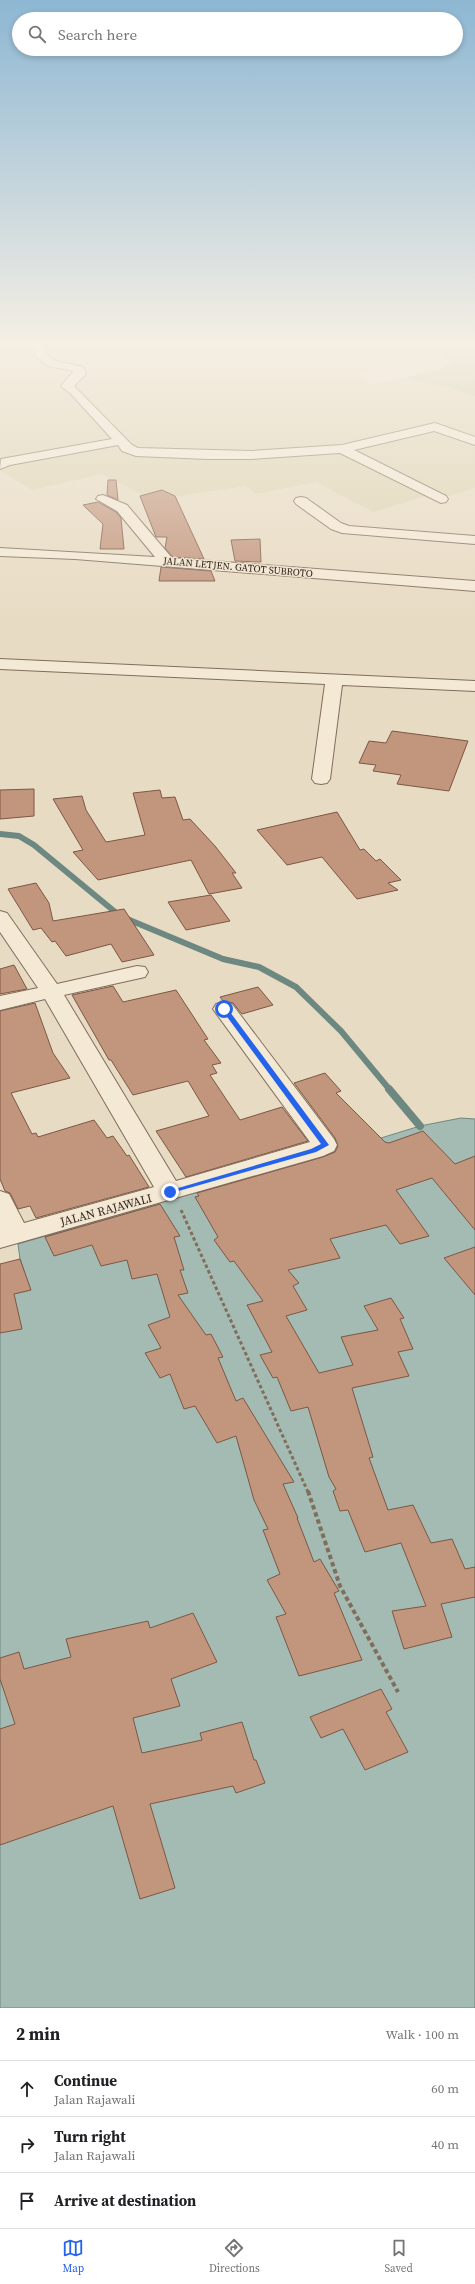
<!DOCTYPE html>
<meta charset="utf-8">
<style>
:root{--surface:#fff;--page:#f2f2f2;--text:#202124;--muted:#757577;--line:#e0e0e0;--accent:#2563eb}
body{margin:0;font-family:"Source Serif 4",serif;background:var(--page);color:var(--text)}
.stop{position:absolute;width:12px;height:12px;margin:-9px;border:3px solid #2563eb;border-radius:50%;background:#fff}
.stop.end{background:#2563eb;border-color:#fff;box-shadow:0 1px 4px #0008}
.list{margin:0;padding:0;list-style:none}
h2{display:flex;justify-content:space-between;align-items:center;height:52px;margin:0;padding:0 16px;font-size:17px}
h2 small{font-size:13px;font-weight:400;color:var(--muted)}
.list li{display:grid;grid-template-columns:26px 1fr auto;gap:12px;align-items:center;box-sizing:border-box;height:56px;padding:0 16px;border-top:1px solid var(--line)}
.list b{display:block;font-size:15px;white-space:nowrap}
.list p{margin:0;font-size:13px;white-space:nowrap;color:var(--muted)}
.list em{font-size:13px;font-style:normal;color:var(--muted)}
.icon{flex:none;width:22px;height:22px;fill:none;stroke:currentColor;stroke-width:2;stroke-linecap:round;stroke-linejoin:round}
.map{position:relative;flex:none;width:475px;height:2008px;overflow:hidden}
.search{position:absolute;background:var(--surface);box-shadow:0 2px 6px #0003;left:12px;right:12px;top:12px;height:44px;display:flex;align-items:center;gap:10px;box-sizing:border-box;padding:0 14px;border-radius:22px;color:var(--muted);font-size:15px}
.sheet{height:220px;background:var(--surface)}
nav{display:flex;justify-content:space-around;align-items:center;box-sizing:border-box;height:56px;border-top:1px solid var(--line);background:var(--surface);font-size:11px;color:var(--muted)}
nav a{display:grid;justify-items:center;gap:2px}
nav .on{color:var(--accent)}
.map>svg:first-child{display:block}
</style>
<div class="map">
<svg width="475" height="2008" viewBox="0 0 475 2008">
<rect width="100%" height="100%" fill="#e8dbc3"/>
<path fill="#ddd3b1" d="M0 343H411L442 355 354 374 373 384 408 377 411 380 451 388 472 394 475 397V488L441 498 433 494 373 512 316 482 256 494 245 486 152 500 102 474 32 490 0 471Z
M436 343H475V355Z"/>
<path fill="#c2c598" d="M411 343H436L475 355V397L451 388 411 380 408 377 443 368 452 363 442 355Z"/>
<path fill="#a4bbb3" stroke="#6d8880" d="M461 1118 475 1119V2008H0V1297L30 1290 20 1259 18 1244 228 1183 254 1177 420 1126Z"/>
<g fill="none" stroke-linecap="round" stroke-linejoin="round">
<path stroke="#6d8880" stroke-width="6" d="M0 834 19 836 34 845 120 916 223 959 259 967 296 987 341 1031 390 1090"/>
<path stroke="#6d8880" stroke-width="8" d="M389 1089 420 1126"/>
</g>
<path fill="#c2957d" stroke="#7c5744" d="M108 480H116L118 500 107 495Z
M162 490 175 496 204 559 173 557 165 548 167 537H156L140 496Z
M98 502 116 512 121 518 124 549H100L103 524 83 505Z
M260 539 261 562 235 561 231 540Z
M161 567 211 571 215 581H159Z
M392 731 468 741 449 791 397 784 401 775 373 771 376 765 359 763 369 741 386 743Z
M34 789V816L0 819V790Z
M160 790 162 798 175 797 183 820 190 819 215 846 236 873H232L242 888 209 894 191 860 98 880 73 852 83 850 53 799 82 796 86 810 106 842 145 835 133 793Z
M337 812 360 850 364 849 376 861 380 859 401 880 388 883 398 890 357 899 322 857 287 865 257 830Z
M36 883 49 903 53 921 124 909 154 955 122 962 111 944 66 956 55 941 52 942 41 928 33 930 8 889Z
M211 895 230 921 186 930 168 902Z
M14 965 27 989 0 994V969Z
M113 986 123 1002 176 990 208 1039 204 1040 221 1063 212 1065 217 1073 210 1075 240 1120 282 1107 308 1141 186 1177 156 1131 209 1116 188 1081 133 1095 111 1060H109L72 995Z
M258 987 273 1005 242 1014 233 1003 223 1001 220 997Z
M35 1003 53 1053 70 1078 11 1093 32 1134 36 1133 38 1137 94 1120 107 1138 113 1136 127 1156 129 1155 149 1187 36 1218 30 1206 18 1209 10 1193 5 1191 0 1179V1011Z
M325 1073 341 1091 336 1093 385 1142 389 1143 423 1131 455 1164 475 1156V1230L432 1178 396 1190 429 1236 400 1244 386 1225 330 1239 340 1258 288 1270 299 1283 293 1286 307 1310 286 1316 319 1373 353 1365 341 1337 378 1330 364 1306 391 1298 404 1318 400 1319 413 1349 398 1352 409 1376 352 1388 373 1457 369 1458 388 1510 413 1505 431 1543 452 1539 465 1569 475 1567V1597L441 1604 452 1637 404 1649 392 1611 426 1606 401 1543 365 1552 348 1510 340 1511 333 1491 336 1489 329 1477 308 1407 291 1411 277 1377 273 1378 260 1355 272 1352 247 1305 263 1301 234 1261 230 1262 214 1240 218 1237 195 1197 199 1196 197 1193 323 1157 335 1152 338 1146 335 1138 294 1083Z
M160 1204 180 1236 174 1237 184 1270H180L188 1293 178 1295 206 1335 211 1334 223 1357 218 1358 236 1401 243 1398 294 1482 283 1484 298 1518H297L314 1562 320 1559 339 1591 334 1593 362 1660 299 1676 276 1617 286 1614 267 1580 280 1574 263 1530 268 1529 254 1500 236 1436 217 1443 195 1406 184 1409 170 1374 160 1378 145 1353 161 1348 148 1325 170 1317 157 1274 132 1279 127 1260 101 1266 92 1245 54 1256 45 1237Z
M475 1247V1295L444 1258Z
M20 1259 31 1290 14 1294 22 1329 0 1333V1264Z
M193 1613 217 1662 171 1679 180 1706 133 1718 142 1753 202 1740 200 1733 242 1722 254 1760H256L265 1783 236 1793 233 1786 150 1804 175 1888 140 1899 113 1806 0 1845V1729L15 1724 0 1679V1658L19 1652 24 1669 71 1657 66 1639 148 1621 150 1628Z
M381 1689 392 1709 386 1712 408 1752 365 1770 343 1729 321 1738 310 1717Z"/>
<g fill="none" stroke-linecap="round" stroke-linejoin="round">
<g stroke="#806d5c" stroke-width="2">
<path id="minor" d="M25 343H39L46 348V354L56 361 83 367 86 374 74 386 132 445 138 448 252 451 342 445 435 423 475 437V445L434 431 354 450 446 496 448 499 446 502 441 503 340 453 252 459H208L136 456 122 451 118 445 10 465 0 469 1 459 112 439 71 394 61 386 74 371 48 366 36 357 34 350Z
M103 495 127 505 172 558 475 581V591L75 559 0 556V548L155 557 117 511 96 499 98 496Z
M301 497 306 498 341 523 349 526 475 536V544L342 533 331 529 296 504 294 501 296 498Z
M0 659 475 681V691L342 685 330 779 327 783 321 784 315 783 312 779 325 684 0 669Z
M0 911 7 913 57 984 137 966 145 967 148 972 145 977 64 995 176 1181 310 1142 213 1009 216 1004 224 1002 232 1004 334 1139 337 1145 334 1151 323 1156 0 1248V1191L9 1194 24 1223 154 1187 45 999 0 1010V996L38 988 0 932Z"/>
</g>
<path stroke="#806d5c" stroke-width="3" stroke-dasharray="3.5 2.5" stroke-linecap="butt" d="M181 1210 308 1492"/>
<path stroke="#806d5c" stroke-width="4" stroke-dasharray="4.5 3" stroke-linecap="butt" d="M308 1491 340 1586 398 1692"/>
<use href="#minor" fill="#f4e9d5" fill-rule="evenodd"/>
</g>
<linearGradient id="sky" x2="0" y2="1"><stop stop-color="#8db7d3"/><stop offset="0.55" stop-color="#f5efe4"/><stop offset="1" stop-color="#f5efe4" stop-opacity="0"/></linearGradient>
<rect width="475" height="624" fill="url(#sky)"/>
<path fill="#2563eb" d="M222 1008H227L329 1145 316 1152 168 1194V1191L311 1149 321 1144 222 1010Z"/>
<g text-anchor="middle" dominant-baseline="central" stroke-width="3" stroke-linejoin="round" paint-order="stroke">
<g font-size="10" fill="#32261e" stroke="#f1e5d1">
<text transform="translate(238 567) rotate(5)">JALAN LETJEN. GATOT SUBROTO</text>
</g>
<g font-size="12" fill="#32261e" stroke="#f1e5d1">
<text transform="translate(106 1210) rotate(-15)">JALAN RAJAWALI</text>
</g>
</g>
</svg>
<div class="stop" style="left:224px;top:1009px"></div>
<div class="stop end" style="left:170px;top:1192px"></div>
<div class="search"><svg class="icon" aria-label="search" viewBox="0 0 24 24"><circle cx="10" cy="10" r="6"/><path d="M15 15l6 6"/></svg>Search here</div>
</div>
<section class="sheet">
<h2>2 min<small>Walk · 100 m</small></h2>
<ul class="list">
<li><svg class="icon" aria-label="ahead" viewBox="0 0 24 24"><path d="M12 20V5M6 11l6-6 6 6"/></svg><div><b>Continue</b><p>Jalan Rajawali</p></div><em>60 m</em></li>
<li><svg class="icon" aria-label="right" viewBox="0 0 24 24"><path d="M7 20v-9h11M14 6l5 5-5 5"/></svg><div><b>Turn right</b><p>Jalan Rajawali</p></div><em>40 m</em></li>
<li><svg class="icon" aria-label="arrive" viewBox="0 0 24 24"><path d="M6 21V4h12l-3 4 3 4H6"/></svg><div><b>Arrive at destination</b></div></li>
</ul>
</section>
<nav>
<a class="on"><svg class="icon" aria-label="map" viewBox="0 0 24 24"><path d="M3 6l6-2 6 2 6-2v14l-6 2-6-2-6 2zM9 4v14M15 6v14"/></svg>Map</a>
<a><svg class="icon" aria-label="directions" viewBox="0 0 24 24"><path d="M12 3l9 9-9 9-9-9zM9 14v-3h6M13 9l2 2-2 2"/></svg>Directions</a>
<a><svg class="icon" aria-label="saved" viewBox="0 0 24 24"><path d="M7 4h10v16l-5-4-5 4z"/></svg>Saved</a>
</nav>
